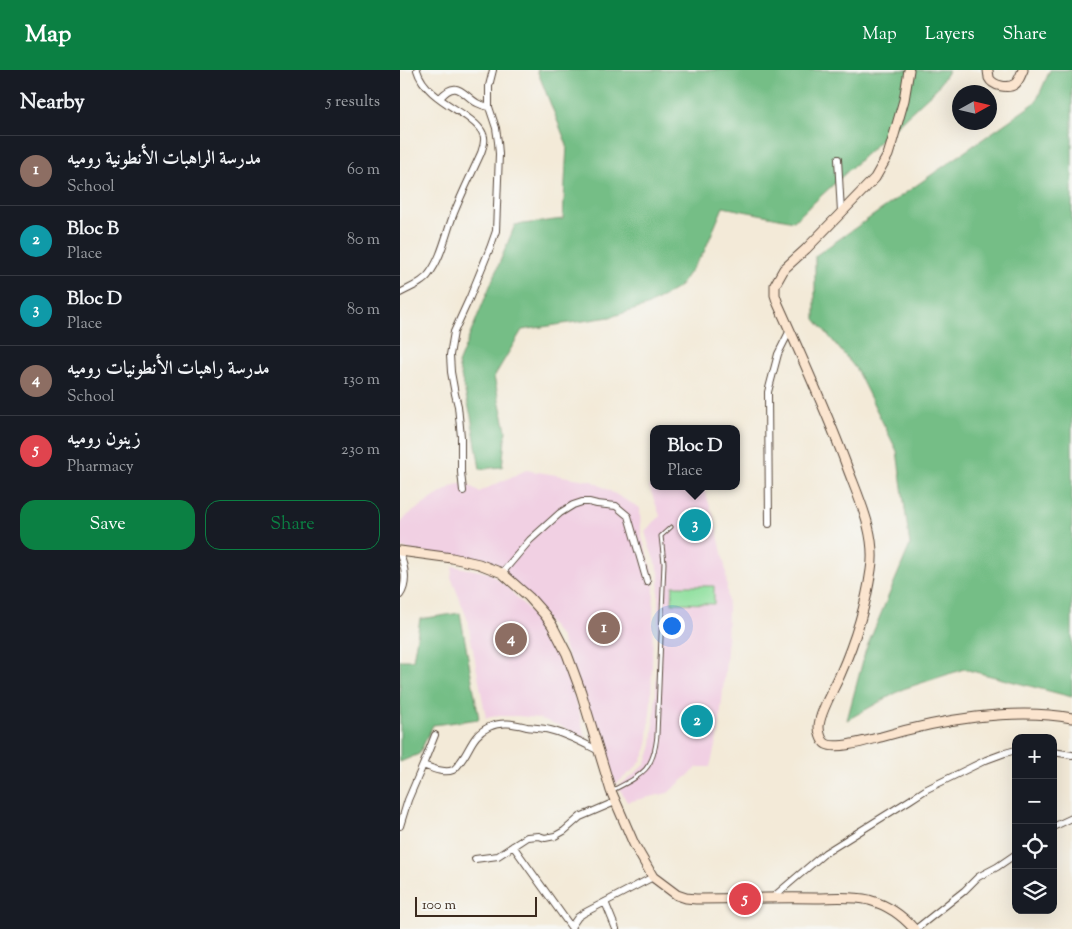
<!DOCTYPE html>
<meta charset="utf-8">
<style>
:root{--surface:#171b24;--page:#20242c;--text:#f1f3f6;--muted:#9ea1a6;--line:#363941;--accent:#0b8043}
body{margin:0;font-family:"Sorts Mill Goudy",Amiri,serif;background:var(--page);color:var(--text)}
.controls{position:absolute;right:15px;bottom:15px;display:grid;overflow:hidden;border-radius:10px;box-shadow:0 5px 20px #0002}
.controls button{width:45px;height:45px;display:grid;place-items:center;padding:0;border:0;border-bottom:1px solid var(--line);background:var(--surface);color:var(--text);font:25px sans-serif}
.compass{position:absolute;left:552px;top:15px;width:45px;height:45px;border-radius:50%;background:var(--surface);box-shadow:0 5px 20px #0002;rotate:82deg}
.scale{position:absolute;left:15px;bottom:12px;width:122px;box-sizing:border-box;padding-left:5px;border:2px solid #3b2a1e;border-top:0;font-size:14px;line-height:18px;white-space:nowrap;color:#3b2a1e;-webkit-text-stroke:4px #f6f6f2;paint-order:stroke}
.you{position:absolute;left:271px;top:555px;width:18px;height:18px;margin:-12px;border:4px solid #fff;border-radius:50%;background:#1a73e8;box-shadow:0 0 0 8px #1a73e833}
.badge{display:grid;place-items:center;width:32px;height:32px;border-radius:50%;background:var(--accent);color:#fff;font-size:16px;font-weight:700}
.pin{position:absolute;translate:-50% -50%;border:2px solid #fff;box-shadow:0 1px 5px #0006}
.popup{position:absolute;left:250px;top:355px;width:90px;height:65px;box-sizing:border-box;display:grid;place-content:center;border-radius:10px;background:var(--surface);filter:drop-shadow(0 1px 4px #0005);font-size:16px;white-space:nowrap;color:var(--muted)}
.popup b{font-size:19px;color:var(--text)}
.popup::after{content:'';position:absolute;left:50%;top:100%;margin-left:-10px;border:10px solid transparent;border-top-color:var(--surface)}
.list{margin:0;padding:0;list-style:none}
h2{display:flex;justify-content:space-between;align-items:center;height:65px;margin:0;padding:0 20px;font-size:21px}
h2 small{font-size:16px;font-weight:400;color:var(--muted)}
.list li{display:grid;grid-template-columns:32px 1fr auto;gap:15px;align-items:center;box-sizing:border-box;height:70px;padding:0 20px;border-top:1px solid var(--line)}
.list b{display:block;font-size:19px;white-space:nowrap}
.list p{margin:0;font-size:16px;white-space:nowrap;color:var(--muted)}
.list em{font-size:16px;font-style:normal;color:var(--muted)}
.actions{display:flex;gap:10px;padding:15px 20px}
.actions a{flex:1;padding:11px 0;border:1px solid var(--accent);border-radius:15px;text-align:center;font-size:18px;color:var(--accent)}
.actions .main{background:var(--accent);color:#fff}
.icon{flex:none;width:28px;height:28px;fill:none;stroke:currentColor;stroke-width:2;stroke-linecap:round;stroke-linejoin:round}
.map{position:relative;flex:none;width:672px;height:859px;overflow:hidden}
header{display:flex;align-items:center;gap:30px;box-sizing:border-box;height:70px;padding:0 25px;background:var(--accent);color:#fff}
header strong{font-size:24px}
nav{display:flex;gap:28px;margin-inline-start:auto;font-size:18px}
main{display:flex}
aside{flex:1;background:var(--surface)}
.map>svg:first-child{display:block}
</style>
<header>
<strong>Map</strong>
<nav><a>Map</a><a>Layers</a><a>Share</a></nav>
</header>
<main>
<aside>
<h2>Nearby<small>5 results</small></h2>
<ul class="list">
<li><span class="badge" style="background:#8d6e63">1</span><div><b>مدرسة الراهبات الأنطونية روميه</b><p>School</p></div><em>60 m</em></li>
<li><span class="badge" style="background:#0f9aa8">2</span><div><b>Bloc B</b><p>Place</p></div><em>80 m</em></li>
<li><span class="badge" style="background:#0f9aa8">3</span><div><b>Bloc D</b><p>Place</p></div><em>80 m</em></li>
<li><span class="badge" style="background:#8d6e63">4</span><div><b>مدرسة راهبات الأنطونيات روميه</b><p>School</p></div><em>130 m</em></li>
<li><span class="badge" style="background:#e0444e">5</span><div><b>زينون روميه</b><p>Pharmacy</p></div><em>230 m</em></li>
</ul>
<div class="actions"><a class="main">Save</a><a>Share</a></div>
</aside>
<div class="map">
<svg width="672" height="859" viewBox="0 0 672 859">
<rect width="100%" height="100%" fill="#f6f6f2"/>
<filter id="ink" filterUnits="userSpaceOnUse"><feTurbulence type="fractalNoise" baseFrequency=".02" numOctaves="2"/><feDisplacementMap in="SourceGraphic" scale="10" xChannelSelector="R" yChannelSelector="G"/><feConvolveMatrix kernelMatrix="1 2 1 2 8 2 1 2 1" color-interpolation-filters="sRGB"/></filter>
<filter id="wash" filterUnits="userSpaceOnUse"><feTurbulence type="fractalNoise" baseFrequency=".0096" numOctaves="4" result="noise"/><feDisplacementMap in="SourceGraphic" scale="20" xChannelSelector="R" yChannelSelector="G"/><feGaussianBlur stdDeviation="1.12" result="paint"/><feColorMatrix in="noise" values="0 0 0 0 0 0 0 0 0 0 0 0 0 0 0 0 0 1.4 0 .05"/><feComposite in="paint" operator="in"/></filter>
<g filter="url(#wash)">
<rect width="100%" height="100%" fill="#f3ead8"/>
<path fill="#f1d0e3" d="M126 400 192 411 240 438 241 464 253 504 254 516 251 632 247 678 241 691 233 700 217 713H212L161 567 102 500 0 478V454L8 445 33 428 54 415 66 413 79 422Z
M254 410V416H303L315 451 326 501 328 539 327 581 319 660 310 697H298L268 723 227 732 218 716 233 705 245 694 249 685 252 675 256 624 259 502 249 476 245 461 260 446 249 416Z
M53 496 90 503 108 518 141 553 161 585 179 641 185 668 161 656 138 648 118 646H96L86 648 67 548 51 507Z"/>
<path fill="#90e09f" stroke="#66855e" d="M273 516H314V534L272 533Z"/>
<path fill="#74be86" stroke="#587452" d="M137 0H549L536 19 394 151 323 137 304 182 279 217 247 236 210 247 122 260 94 307 106 360 102 397 80 399 71 346 58 294 115 155 163 149 167 75Z
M650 0H672V627L564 599 503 619 447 650 466 579 510 475 497 381 456 299 415 249V186L636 32Z
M60 543 79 649 33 655 19 684 0 692V590H13L20 549Z"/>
</g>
<g filter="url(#ink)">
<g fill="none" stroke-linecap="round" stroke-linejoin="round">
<g stroke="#57473a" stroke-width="5">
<path id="lane" d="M213 720C242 705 254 700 257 665L264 493 261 466 271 457"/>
</g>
<g stroke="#57473a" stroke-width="8">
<path id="street" d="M40 28C57 8 63 25 77 33 81 35 85 36 89 37
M438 89 441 142
M0 223C9 218 23 213 29 204 42 187 46 163 54 143 62 123 72 103 81 83 83 77 86 70 83 64 80 56 73 52 67 47 50 35 23 22 17 0
M63 421 61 402V367L58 336 55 324 51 302 50 285 54 262 70 227 90 178 96 161 99 84 98 72 96 58 89 37V16L93 0
M369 454 368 322 378 284 390 260
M0 485C5 496 8 514 0 525
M102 503 130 470 160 443 173 435 182 432H189L197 434 216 436 228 446 247 512
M653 682 672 685
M23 695 35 665
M0 756 8 730 23 695C31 698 44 704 53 700 56 698 59 694 61 691 71 678 72 665 89 657 102 651 114 654 127 657 134 658 142 658 150 660 167 664 183 673 199 681
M653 757 672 748
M113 776 171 857
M75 789 98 786 127 767 139 766 145 768 155 766 164 761 180 747 215 732
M372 828 425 783 510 730 527 719 586 690 605 683 616 680
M205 832 216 859
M172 859 171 857 178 847 184 843 253 807
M516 859 564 821 578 807 597 797 616 784"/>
</g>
<g stroke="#57473a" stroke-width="11">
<path id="secondary" d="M509 0 504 30 492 72 488 85 475 108 406 179 384 199 375 215V225L378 234C402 287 426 340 446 394 458 427 477 464 471 500 466 536 455 571 440 605 434 619 419 643 419 657 419 662 421 671 426 674 437 680 469 670 481 667 539 650 613 637 672 648
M588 0C588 2 589 6 589 8 593 16 608 19 615 14 619 11 621 4 623 0
M0 481 52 488 79 494 102 503 129 527 145 545 152 555 167 584 181 622 211 721 234 774 253 807 277 825 286 828 296 829C336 829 375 827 415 828 433 828 452 826 469 830 487 835 502 845 514 859"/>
</g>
<use href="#lane" stroke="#fff" stroke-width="3"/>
<use href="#street" stroke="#fff" stroke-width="6"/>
<use href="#secondary" stroke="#fbe5cf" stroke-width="9"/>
</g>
</g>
</svg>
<div class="controls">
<button>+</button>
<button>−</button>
<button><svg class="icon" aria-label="locate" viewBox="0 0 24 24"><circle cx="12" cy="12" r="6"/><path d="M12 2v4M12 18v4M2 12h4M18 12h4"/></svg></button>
<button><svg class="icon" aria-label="layers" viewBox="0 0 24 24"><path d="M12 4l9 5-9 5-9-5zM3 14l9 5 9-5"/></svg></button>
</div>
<svg class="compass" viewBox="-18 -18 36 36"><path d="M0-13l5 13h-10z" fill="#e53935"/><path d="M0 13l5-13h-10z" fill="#9ea1a6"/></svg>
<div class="scale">100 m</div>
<div class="you"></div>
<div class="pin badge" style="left:204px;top:558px;background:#8d6e63">1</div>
<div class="pin badge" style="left:297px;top:651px;background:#0f9aa8">2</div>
<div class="pin badge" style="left:295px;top:455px;background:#0f9aa8">3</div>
<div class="popup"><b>Bloc D</b>Place</div>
<div class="pin badge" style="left:111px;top:569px;background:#8d6e63">4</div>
<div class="pin badge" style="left:345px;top:829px;background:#e0444e">5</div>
</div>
</main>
